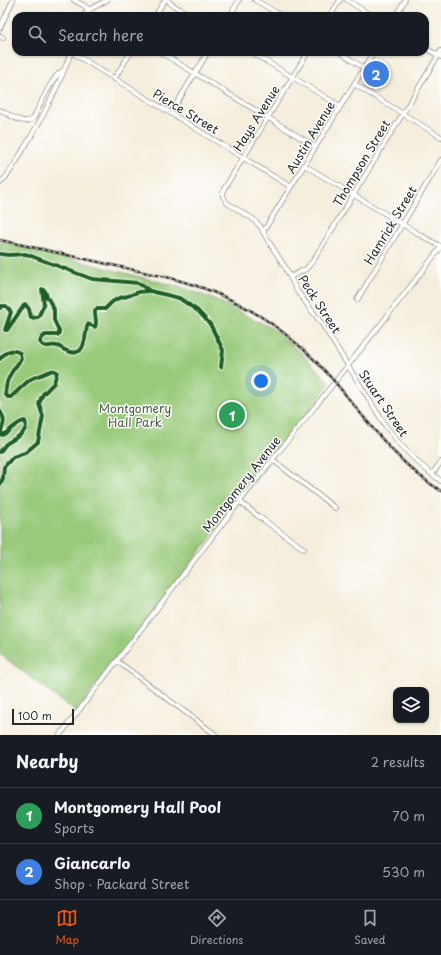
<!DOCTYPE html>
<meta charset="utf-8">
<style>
:root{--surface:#171b24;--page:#20242c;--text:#f1f3f6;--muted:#9ea1a6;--line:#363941;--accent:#ea580c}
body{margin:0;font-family:"Playpen Sans",sans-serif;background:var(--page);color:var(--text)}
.controls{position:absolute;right:12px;bottom:12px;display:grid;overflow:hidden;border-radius:8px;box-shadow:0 1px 3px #0004}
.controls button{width:36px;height:36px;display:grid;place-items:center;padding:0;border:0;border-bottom:1px solid var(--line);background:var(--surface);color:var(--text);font:20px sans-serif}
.scale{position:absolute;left:12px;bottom:10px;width:62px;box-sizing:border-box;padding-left:4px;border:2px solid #2b2b2b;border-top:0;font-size:11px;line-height:14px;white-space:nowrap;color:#2b2b2b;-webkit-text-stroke:3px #fff;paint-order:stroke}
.you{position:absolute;left:261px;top:381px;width:14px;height:14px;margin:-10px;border:3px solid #fff;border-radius:50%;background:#1a73e8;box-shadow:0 0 0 6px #1a73e833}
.badge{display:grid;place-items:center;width:26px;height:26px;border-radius:50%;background:var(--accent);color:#fff;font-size:13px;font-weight:700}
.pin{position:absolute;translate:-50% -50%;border:2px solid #fff;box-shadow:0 1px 4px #0006}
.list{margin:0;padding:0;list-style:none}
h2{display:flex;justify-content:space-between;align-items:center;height:52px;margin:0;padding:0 16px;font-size:17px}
h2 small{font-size:13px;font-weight:400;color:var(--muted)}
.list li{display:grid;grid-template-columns:26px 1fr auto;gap:12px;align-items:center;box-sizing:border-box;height:56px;padding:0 16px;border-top:1px solid var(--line)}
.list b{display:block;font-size:15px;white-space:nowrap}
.list p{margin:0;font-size:13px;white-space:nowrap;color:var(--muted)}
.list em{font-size:13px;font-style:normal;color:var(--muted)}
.icon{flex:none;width:22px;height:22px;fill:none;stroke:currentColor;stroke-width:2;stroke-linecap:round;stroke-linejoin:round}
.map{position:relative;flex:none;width:441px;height:735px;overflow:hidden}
.search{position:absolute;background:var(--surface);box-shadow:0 1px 3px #0004;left:12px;right:12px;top:12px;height:44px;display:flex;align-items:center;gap:10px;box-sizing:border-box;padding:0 14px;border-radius:12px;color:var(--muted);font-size:15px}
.sheet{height:164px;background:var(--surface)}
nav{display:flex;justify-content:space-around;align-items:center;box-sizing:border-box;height:56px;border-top:1px solid var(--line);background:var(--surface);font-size:11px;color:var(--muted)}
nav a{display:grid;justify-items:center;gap:2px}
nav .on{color:var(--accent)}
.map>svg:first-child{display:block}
</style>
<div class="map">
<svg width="441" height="735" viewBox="0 0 441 735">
<rect width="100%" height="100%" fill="#fff"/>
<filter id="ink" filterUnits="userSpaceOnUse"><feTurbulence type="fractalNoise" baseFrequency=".025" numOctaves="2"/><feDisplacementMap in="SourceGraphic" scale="8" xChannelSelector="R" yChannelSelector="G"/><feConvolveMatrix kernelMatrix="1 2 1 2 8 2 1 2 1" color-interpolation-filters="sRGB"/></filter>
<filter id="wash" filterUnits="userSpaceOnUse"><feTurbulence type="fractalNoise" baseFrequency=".012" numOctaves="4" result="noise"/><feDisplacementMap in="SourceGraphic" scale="16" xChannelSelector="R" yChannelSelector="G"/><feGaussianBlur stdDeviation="0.9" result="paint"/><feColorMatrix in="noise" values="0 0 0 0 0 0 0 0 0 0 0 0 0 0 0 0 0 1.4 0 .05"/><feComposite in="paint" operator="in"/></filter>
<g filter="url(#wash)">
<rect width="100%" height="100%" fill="#f5eedd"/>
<path fill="#99ca7a" stroke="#627a52" d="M0 241 183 288 216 300 273 329 303 355 330 383 76 712 0 654Z"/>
<path fill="#5ec8d9" stroke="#447a82" d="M235 408 239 412 230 422 225 418Z"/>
</g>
<g filter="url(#ink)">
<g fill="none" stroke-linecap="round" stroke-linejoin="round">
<g stroke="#908c84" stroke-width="5.5">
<path id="minor" d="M74 0 83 5 90 10
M168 0 171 4 192 16
M255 0 282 16
M347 0 372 16
M83 16 87 11 107 0
M155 16 165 0
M230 16 239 0
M330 16 340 0
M396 16 405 0
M0 28 13 0
M0 36 3 38
M425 48 441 57
M71 52 291 187
M160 52 316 147
M251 52 340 106
M308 52 224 189 223 193V196L227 203 253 219 260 226 267 239 285 267 297 291 322 324 385 425C400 446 420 466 441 481
M339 52 364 68
M114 79 131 52
M354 84 441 137
M0 110C9 114 23 126 33 119 39 108 53 73 64 70
M171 113 208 52
M304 165 422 236 438 245 441 246
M0 183C10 175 16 161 23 150 42 119 59 86 71 52
M263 232 374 52
M290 277 306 269 313 261 441 51
M357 300 441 160
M273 460 335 508
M432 474 441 462
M240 502 258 516 304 549
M117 661 216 735
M60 735C131 643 201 550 273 459 329 389 386 319 441 247"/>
</g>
<use href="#minor" stroke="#fff" stroke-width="4"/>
<g stroke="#2b2b2b" stroke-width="2.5">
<path id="rail" d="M0 240 170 278C185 282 199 286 213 292 261 311 301 343 334 381 369 422 394 461 441 491"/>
</g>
<use href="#rail" stroke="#fff" stroke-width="1" stroke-dasharray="3" stroke-linecap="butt"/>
<g stroke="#fff" stroke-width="6">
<path id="cycleway" d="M0 254 9 255 26 254 92 279 138 283 150 291 179 298 198 311 210 324 223 350 221 367
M0 308 1 306H6L11 312 5 330H7L25 304 29 309 31 318 38 317 44 305 42 289 45 291 47 297 54 309V320L59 331V334L57 335H45L41 339 40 342C45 350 50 344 57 346 60 346 62 349 65 350 85 360 85 339 87 326L88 324 95 327C98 322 94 315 95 310L97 309H105L112 302 119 298 128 296 138 292 150 291
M0 359C6 351 11 348 20 353L21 359 11 373 7 382 5 394 8 397H11C18 391 24 384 31 379 35 376 41 376 46 373 51 371 53 369 57 372L54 383 43 394 41 398 39 404 43 416 38 442 25 453 13 457 4 467 3 478 0 484
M0 411C6 420 4 424 0 433L2 435C10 432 17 421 25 421 30 433 14 438 6 444 4 446 2 449 0 452"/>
</g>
<use href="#cycleway" stroke="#1b5e20" stroke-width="4"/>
</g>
</g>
<g text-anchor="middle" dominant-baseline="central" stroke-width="3" stroke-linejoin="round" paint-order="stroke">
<g font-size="12" fill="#2b2b2b" stroke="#fff">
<text transform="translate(186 111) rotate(31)">Pierce Street</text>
<text transform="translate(256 118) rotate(-58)">Hays Avenue</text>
<text transform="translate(310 137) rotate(-59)">Austin Avenue</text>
<text transform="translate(361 163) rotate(-59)">Thompson Street</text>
<text transform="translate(390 225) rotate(-59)">Hamrick Street</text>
<text transform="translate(320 304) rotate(57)">Peck Street</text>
<text transform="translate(384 403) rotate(56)">Stuart Street</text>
<text transform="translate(241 484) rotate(-52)">Montgomery Avenue</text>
</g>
<g font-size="12" fill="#4c5b43" stroke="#fff">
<text x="135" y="408">Montgomery<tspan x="135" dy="14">Hall Park</tspan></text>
</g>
</g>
</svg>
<div class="controls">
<button><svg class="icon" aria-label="layers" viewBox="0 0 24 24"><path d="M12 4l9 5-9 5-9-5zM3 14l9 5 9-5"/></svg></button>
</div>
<div class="scale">100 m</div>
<div class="you"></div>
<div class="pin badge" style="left:232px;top:415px;background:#2e9e5b">1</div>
<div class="pin badge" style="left:376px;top:74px;background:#3f7fe0">2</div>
<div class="search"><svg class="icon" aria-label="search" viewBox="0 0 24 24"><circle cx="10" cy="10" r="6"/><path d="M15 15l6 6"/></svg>Search here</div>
</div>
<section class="sheet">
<h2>Nearby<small>2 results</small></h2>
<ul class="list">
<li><span class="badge" style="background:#2e9e5b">1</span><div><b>Montgomery Hall Pool</b><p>Sports</p></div><em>70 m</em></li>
<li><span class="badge" style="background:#3f7fe0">2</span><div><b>Giancarlo</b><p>Shop · Packard Street</p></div><em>530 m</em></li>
</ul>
</section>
<nav>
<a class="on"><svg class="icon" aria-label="map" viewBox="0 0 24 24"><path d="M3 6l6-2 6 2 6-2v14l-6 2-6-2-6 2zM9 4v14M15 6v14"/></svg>Map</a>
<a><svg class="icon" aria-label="directions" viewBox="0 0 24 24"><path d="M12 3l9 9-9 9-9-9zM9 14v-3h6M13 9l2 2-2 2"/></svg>Directions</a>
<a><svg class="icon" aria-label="saved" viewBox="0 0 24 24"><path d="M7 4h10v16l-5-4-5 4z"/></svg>Saved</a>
</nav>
